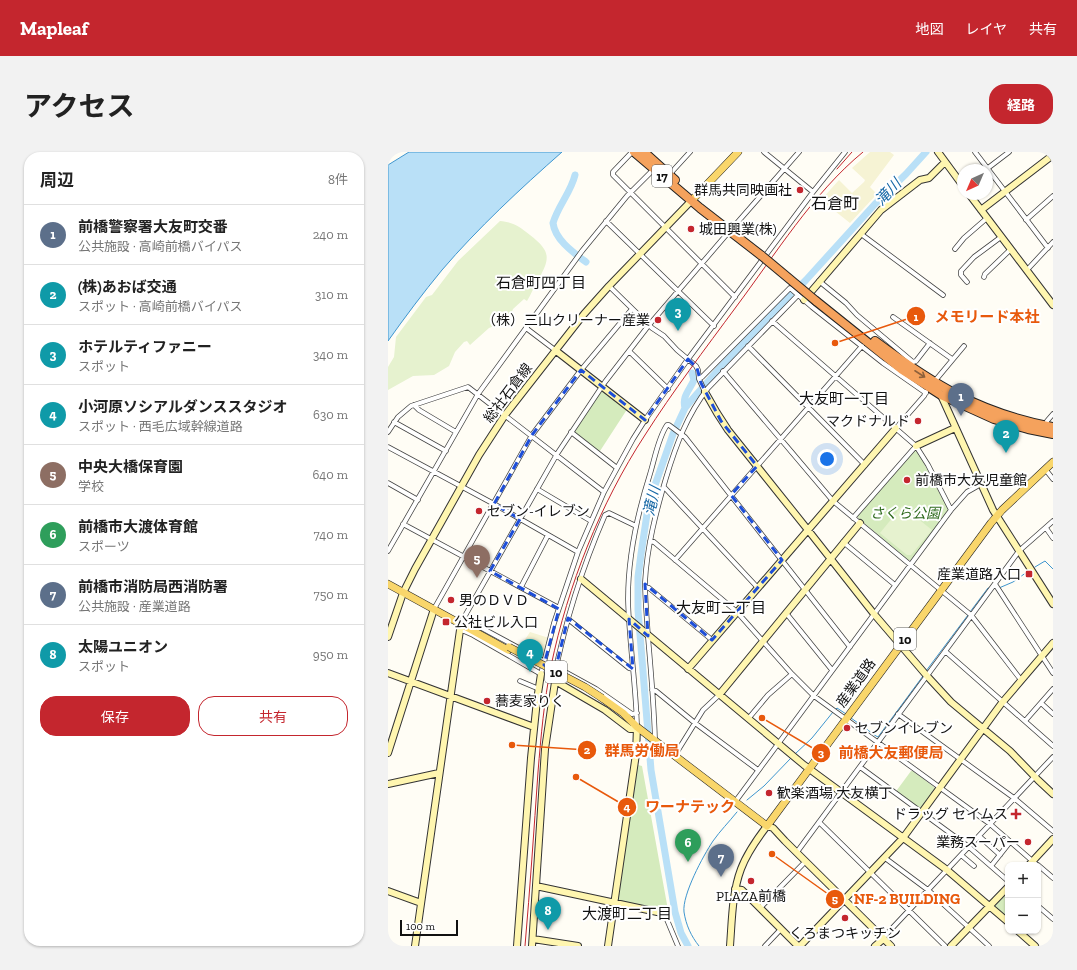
<!DOCTYPE html>
<html lang="ja">
<meta charset="utf-8">
<style>
:root{--surface:#fff;--page:#f2f2f2;--text:#222;--muted:#767676;--line:#e0e0e0;--accent:#c4262e}
body{margin:0;font-family:"Zilla Slab","Noto Sans JP",serif;background:var(--page);color:var(--text)}
.controls{position:absolute;right:12px;bottom:12px;display:grid;overflow:hidden;border-radius:8px;box-shadow:0 1px 3px #0004}
.controls button{width:36px;height:36px;display:grid;place-items:center;padding:0;border:0;border-bottom:1px solid var(--line);background:var(--surface);color:var(--text);font:20px sans-serif}
.compass{position:absolute;left:569px;top:12px;width:36px;height:36px;border-radius:50%;background:var(--surface);box-shadow:0 1px 3px #0004;rotate:224deg}
.scale{position:absolute;left:12px;bottom:10px;width:58px;box-sizing:border-box;padding-left:4px;border:2px solid #111;border-top:0;font-size:11px;line-height:14px;white-space:nowrap;color:#111;-webkit-text-stroke:3px #fff;paint-order:stroke}
.you{position:absolute;left:439px;top:307px;width:14px;height:14px;margin:-10px;border:3px solid #fff;border-radius:50%;background:#1a73e8;box-shadow:0 0 0 6px #1a73e833}
.badge{display:grid;place-items:center;width:26px;height:26px;border-radius:50%;background:var(--accent);color:#fff;font-size:13px;font-weight:700}
.pin{position:absolute;translate:-50% -33px;filter:drop-shadow(0 1px 2px #0008)}
.pin::after{content:'';position:absolute;top:21px;width:14px;height:12px;background:inherit;clip-path:polygon(0 0,100% 0,50% 100%)}
.list{margin:0;padding:0;list-style:none}
h2{display:flex;justify-content:space-between;align-items:center;height:52px;margin:0;padding:0 16px;font-size:17px}
h2 small{font-size:13px;font-weight:400;color:var(--muted)}
.list li{display:grid;grid-template-columns:26px 1fr auto;gap:12px;align-items:center;box-sizing:border-box;height:60px;padding:0 16px;border-top:1px solid var(--line)}
.list b{display:block;font-size:15px;white-space:nowrap}
.list p{margin:0;font-size:13px;white-space:nowrap;color:var(--muted)}
.list em{font-size:13px;font-style:normal;color:var(--muted)}
.actions{display:flex;gap:8px;padding:12px 16px}
.actions a{flex:1;padding:9px 0;border:1px solid var(--accent);border-radius:16px;text-align:center;font-size:14px;color:var(--accent)}
.actions .main{background:var(--accent);color:#fff}
.map{position:relative;flex:none;width:665px;height:794px;overflow:hidden;border-radius:16px}
header{display:flex;align-items:center;gap:24px;box-sizing:border-box;height:56px;padding:0 20px;background:var(--accent);color:#fff}
header strong{font-size:19px}
nav{display:flex;gap:22px;margin-inline-start:auto;font-size:14px}
.intro{display:flex;align-items:center;justify-content:space-between;box-sizing:border-box;height:96px;padding:0 24px}
h1{margin:0;font-size:28px}
.button{padding:10px 18px;border-radius:16px;background:var(--accent);color:#fff;font-size:14px;font-weight:700}
main{display:flex;gap:24px;padding:0 24px}
aside{flex:1;background:var(--surface);border-radius:16px;box-shadow:0 1px 3px #0004}
.map>svg:first-child{display:block}
</style>
<header>
<strong>Mapleaf</strong>
<nav><a>地図</a><a>レイヤ</a><a>共有</a></nav>
</header>
<div class="intro"><h1>アクセス</h1><a class="button">経路</a></div>
<main>
<aside>
<h2>周辺<small>8件</small></h2>
<ul class="list">
<li><span class="badge" style="background:#5c6f8a">1</span><div><b>前橋警察署大友町交番</b><p>公共施設 · 高崎前橋バイパス</p></div><em>240 m</em></li>
<li><span class="badge" style="background:#0f9aa8">2</span><div><b>(株)あおば交通</b><p>スポット · 高崎前橋バイパス</p></div><em>310 m</em></li>
<li><span class="badge" style="background:#0f9aa8">3</span><div><b>ホテルティファニー</b><p>スポット</p></div><em>340 m</em></li>
<li><span class="badge" style="background:#0f9aa8">4</span><div><b>小河原ソシアルダンススタジオ</b><p>スポット · 西毛広域幹線道路</p></div><em>630 m</em></li>
<li><span class="badge" style="background:#8d6e63">5</span><div><b>中央大橋保育園</b><p>学校</p></div><em>640 m</em></li>
<li><span class="badge" style="background:#2e9e5b">6</span><div><b>前橋市大渡体育館</b><p>スポーツ</p></div><em>740 m</em></li>
<li><span class="badge" style="background:#5c6f8a">7</span><div><b>前橋市消防局西消防署</b><p>公共施設 · 産業道路</p></div><em>750 m</em></li>
<li><span class="badge" style="background:#0f9aa8">8</span><div><b>太陽ユニオン</b><p>スポット</p></div><em>950 m</em></li>
</ul>
<div class="actions"><a class="main">保存</a><a>共有</a></div>
</aside>
<div class="map">
<svg width="665" height="794" viewBox="0 0 665 794">
<rect width="100%" height="100%" fill="#fffdf5"/>
<path fill="#f6f3d4" d="M482 0H502L506 3 482 35 489 42 462 71 433 48 451 28 464 41 476 30 477 28 464 16Z
M142 480 161 486 156 506 155 507 132 495Z"/>
<path fill="#d5ebbd" d="M213 240H216L238 257V259L212 299H210L187 282V279Z
M527 298H529L531 302 560 357V359L524 408H520L470 366V363Z
M250 613 254 614 280 758 232 749 230 748Z
M523 619H525L546 635 547 637 534 656H531L509 640V638Z
M620 739V767L606 755V753Z"/>
<path fill="#e6f2cf" d="M112 69C125 70 132 75 142 83 164 100 162 107 149 130 145 136 143 143 139 149L136 147 125 157 122 165 115 170 101 176 82 193 79 189 76 190 67 200 61 214 46 223 25 224 0 238V215L6 205 8 185 38 145 44 143 70 109Z
M514 354 544 378 523 403H519L492 381Z"/>
<path fill="#b9e0f7" stroke="#3f96cf" d="M21 0H174C132 37 90 76 54 118 35 141 17 165 0 189V13Z"/>
<g fill="none" stroke-linecap="round" stroke-linejoin="round">
<path stroke="#3f96cf" stroke-width="1" d="M647 415 657 409 665 417
M611 436 625 430 639 420
M582 460 600 436H601
M538 519 580 463
M447 558 449 556 458 562
M463 566 488 584 490 585 535 524
M407 602 424 586 445 560
M359 648 376 634 403 606
M311 794C303 784 298 773 296 760 294 743 315 704 325 689 332 679 341 670 349 660"/>
<path stroke="#b9e0f7" stroke-width="7" d="M187 23C183 40 170 54 165 71 167 88 186 101 198 110
M297 256C294 244 301 239 306 228L304 221
M300 794 293 781 287 760 263 618 250 458V425L253 402 259 362 266 336 285 282 297 256 308 243 331 217 418 128 487 52 518 22 538 0"/>
<g stroke="#444" stroke-width="5.5">
<path id="street" d="M244 0 225 20V23L347 145
M376 0 425 40
M587 0 660 96
M600 16 621 0
M281 23 302 0
M638 68 665 44
M218 69 326 174
M348 72 411 0
M473 82 555 143
M567 97 576 86 599 66
M639 118 665 90
M596 125 597 122 623 97
M431 129 458 151 469 163 525 210 528 209 542 191
M579 130 573 123V119L586 105 613 85
M221 134 264 176 276 184 289 198 308 214 310 218 311 227 317 240
M505 165 564 207
M384 169 528 294 540 313 563 358
M138 176 167 198
M360 194 477 313
M241 199 280 237
M335 219 445 349 583 463 633 528
M311 227 314 225 402 136 424 155 495 211 538 241
M546 230 576 194
M26 253 31 258 68 280
M6 270 58 299
M658 273 659 269 665 262
M508 276 536 244 538 240
M0 280 10 265 23 254 80 235 216 340
M183 280 229 316
M0 295 106 352 190 400
M657 317 665 327
M0 331 30 348
M276 335 370 436
M149 337 203 369
M465 366 528 294
M15 372 171 456
M658 376 665 386
M262 389 266 390 349 460 404 522 426 544 602 672 649 713
M455 390 507 433
M0 399 90 242 194 99 239 44 266 17
M287 408 474 194
M607 432 665 521
M133 435 160 383
M257 435 261 436 324 488
M46 457 144 283 193 218 244 157
M398 461 444 518
M75 466 157 510
M180 467 241 516 245 517
M74 469 169 302 217 230 261 173 339 82
M72 478 76 479 85 483 153 522 166 471 190 400 216 340 245 287 257 268 300 207 425 40 457 0
M557 499 665 594
M168 515 208 537 244 562 249 561
M132 529 151 537
M167 530 166 526C177 470 194 416 217 363L221 361 248 374
M264 538 268 539 307 571 370 618
M653 551 665 562
M510 562 626 646 665 679
M360 567 380 543 404 522
M637 569 665 537
M249 575C248 532 241 490 240 447 240 404 249 363 262 322 267 306 270 286 279 273H281L297 285 462 495
M267 588C266 554 263 519 260 485 259 466 257 449 257 430 259 394 268 360 278 326 288 293 299 263 320 236L410 143
M287 603 315 558 331 543
M472 615 581 695 620 729
M347 650 563 358 579 340 593 332
M431 670 557 794
M591 684 612 703
M409 700 631 399 665 369
M573 703 586 714
M497 706 540 738 601 794
M650 713 665 726
M603 714 622 690
M650 754 665 767
M372 756 415 712
M274 761 277 763 290 794
M494 787 665 605
M377 794 393 777"/>
</g>
<g stroke="#333" stroke-width="8">
<path id="secondary" d="M550 0 575 34
M581 42 665 153
M593 58 665 3
M416 148 493 58 532 28 541 26 557 10
M167 198 257 268
M317 240 329 261 340 278 420 378 486 462 539 524 563 550 622 599 650 628 665 642
M552 241 605 358 665 452
M528 294 567 276
M193 427 416 613 559 718 620 770
M0 485 15 441 27 417 91 303 117 263 196 162 221 134 305 47
M300 517 508 276
M0 521 146 575
M331 543 472 371
M0 601 46 457
M0 632 51 621
M379 674 385 676 397 689 503 794
M641 713 665 687
M148 734 274 761
M347 737 354 738 410 794
M0 739 33 751
M630 779 647 794
M145 787 190 794
M27 794 72 478
M129 794 143 606 149 548 153 522
M144 794 157 597 167 530H169L217 558 242 577H245L249 575 248 602 220 794
M342 794C344 768 344 741 353 717 359 701 369 687 379 674
M412 794 515 686 613 552 665 491
M487 794 493 789
M563 794 620 735"/>
</g>
<g stroke="#222" stroke-width="8">
<path id="primary" d="M307 45 350 0
M0 432 120 498
M214 546 235 561 249 575 379 674 603 371 614 358 665 310"/>
</g>
<g stroke="#222" stroke-width="10">
<path id="highway" d="M246 0 312 56 374 104
M256 0 287 28
M428 149 514 218 553 243 606 267 640 277 665 282
M487 189C546 233 591 261 665 275"/>
</g>
<use href="#street" stroke="#fff" stroke-width="4"/>
<use href="#secondary" stroke="#fff6b0" stroke-width="6"/>
<use href="#primary" stroke="#f9d66b" stroke-width="7"/>
<use href="#highway" stroke="#f5a25d" stroke-width="8"/>
<path stroke="#c4262e" stroke-width="1" d="M449 17 464 0
M137 794C142 736 146 678 150 620 153 584 156 549 163 514 180 433 212 352 257 283 285 239 317 197 348 155 387 103 425 41 475 0"/>
<g stroke="#222" stroke-width="8" stroke-linecap="butt">
<path id="primary-bridge" d="M121 495 197 535 214 546"/>
</g>
<g stroke="#222" stroke-width="10" stroke-linecap="butt">
<path id="highway-bridge" d="M374 104 428 149"/>
</g>
<use href="#primary-bridge" stroke="#f9d66b" stroke-width="7"/>
<use href="#highway-bridge" stroke="#f5a25d" stroke-width="8"/>
</g>
<defs><path id="oneway-shaft" d="M-6 0H5M1.5-3L5.5 0L1.5 3" fill="none" stroke-width="1.6" stroke-linecap="round" stroke-linejoin="round"/></defs>
<use stroke="#8e613b" href="#oneway-shaft" transform="translate(532 222) rotate(33)"/>
<path fill="none" stroke="#1d4ed8" stroke-width="3" stroke-dasharray="8 5" stroke-linejoin="round" d="M300 207 309 216 313 231 333 269 369 314 343 343 394 408 324 488 257 432 260 484 241 467 245 517 180 466 167 519 156 513 171 457 102 419 132 367 106 352 144 283 193 218 257 268Z"/>
<g fill="#c4262e" stroke="#fff" stroke-width="1.5">
<circle cx="412" cy="38" r="4"/>
<circle cx="303" cy="77" r="4"/>
<circle cx="270" cy="168" r="4"/>
<circle cx="530" cy="269" r="4"/>
<circle cx="519" cy="328" r="4"/>
<circle cx="91" cy="359" r="4"/>
<rect x="637" y="418" width="8" height="8" rx="2"/>
<circle cx="63" cy="448" r="4"/>
<rect x="54" y="466" width="8" height="8" rx="2"/>
<circle cx="99" cy="549" r="4"/>
<circle cx="459" cy="576" r="4"/>
<circle cx="381" cy="641" r="4"/>
<path d="M626 656h4v4h4v4h-4v4h-4v-4h-4v-4h4z"/>
<circle cx="640" cy="690" r="4"/>
<circle cx="363" cy="729" r="4"/>
<circle cx="457" cy="766" r="4"/>
</g>
<g text-anchor="middle" dominant-baseline="central" stroke-width="4" stroke-linejoin="round" paint-order="stroke">
<g fill="#fff" stroke="#585858" stroke-width="1">
<rect x="264" y="13" width="20" height="22" rx="3"/>
<rect x="506" y="476" width="22" height="22" rx="3"/>
<rect x="157" y="509" width="22" height="22" rx="3"/>
</g>
<g font-size="13" font-weight="bold" fill="#111">
<text x="274" y="24">17</text>
<text x="517" y="487">10</text>
<text x="168" y="520">10</text>
</g>
<g font-size="14" fill="#111" stroke="#fff" text-anchor="start">
<text x="404" y="38" text-anchor="end">群馬共同映画社</text>
<text x="311" y="77">城田興業(株)</text>
<text x="262" y="168" text-anchor="end">（株）三山クリーナー産業</text>
<text x="522" y="269" text-anchor="end">マクドナルド</text>
<text x="527" y="328">前橋市大友児童館</text>
<text x="99" y="359">セブン-イレブン</text>
<text x="633" y="422" text-anchor="end">産業道路入口</text>
<text x="71" y="448">男のＤＶＤ</text>
<text x="66" y="470">公社ビル入口</text>
<text x="107" y="549">蕎麦家りく</text>
<text x="467" y="576">セブンイレブン</text>
<text x="389" y="641">歓楽酒場 大友横丁</text>
<text x="620" y="662" text-anchor="end">ドラッグ セイムス</text>
<text x="632" y="690" text-anchor="end">業務スーパー</text>
<text x="363" y="744" text-anchor="middle">PLAZA前橋</text>
<text x="457" y="781" text-anchor="middle">くろまつキッチン</text>
</g>
<g font-size="14" fill="#111" stroke="#fff">
<text transform="translate(120 241) rotate(-53)">総社石倉線</text>
<text transform="translate(468 531) rotate(-54)">産業道路</text>
</g>
<g font-size="14" font-style="italic" fill="#2f6b1f" stroke="#fff">
<text x="517" y="361">さくら公園</text>
</g>
<g font-size="15" font-style="italic" fill="#1768a6" stroke="#fff">
<text transform="translate(500 40) rotate(-47)">滝川</text>
<text transform="translate(264 349) rotate(-77)">滝川</text>
</g>
<g font-size="15" fill="#111" stroke="#fff">
<text x="153" y="131">石倉町四丁目</text>
<text x="456" y="247">大友町一丁目</text>
<text x="333" y="456">大友町二丁目</text>
<text x="239" y="762">大渡町二丁目</text>
</g>
<g font-size="16" fill="#111" stroke="#fff">
<text x="447" y="51">石倉町</text>
</g>
</g>
<path fill="none" stroke="#e8590c" stroke-width="1.5" d="M447 191L528 164M124 593L199 598M374 566L433 601M188 625L239 655M384 702L447 747"/>
<g fill="#e8590c" stroke="#fff" stroke-width="1.5">
<circle cx="447" cy="191" r="4"/>
<circle cx="124" cy="593" r="4"/>
<circle cx="374" cy="566" r="4"/>
<circle cx="188" cy="625" r="4"/>
<circle cx="384" cy="702" r="4"/>
<circle cx="528" cy="164" r="10"/>
<circle cx="199" cy="598" r="10"/>
<circle cx="433" cy="601" r="10"/>
<circle cx="239" cy="655" r="10"/>
<circle cx="447" cy="747" r="10"/>
</g>
<g font-size="12" text-anchor="middle" font-weight="bold" fill="#fff">
<text x="528" y="169">1</text>
<text x="199" y="602">2</text>
<text x="433" y="605">3</text>
<text x="239" y="659">4</text>
<text x="447" y="751">5</text>
</g>
<g font-size="15" text-anchor="middle" font-weight="bold" fill="#e8590c" stroke="#fff" stroke-width="4" stroke-linejoin="round" paint-order="stroke">
<text x="599" y="170">メモリード本社</text>
<text x="254" y="604">群馬労働局</text>
<text x="503" y="606">前橋大友郵便局</text>
<text x="302" y="660">ワーナテック</text>
<text x="519" y="752">NF-2 BUILDING</text>
</g>
</svg>
<div class="controls">
<button>+</button>
<button>−</button>
</div>
<svg class="compass" viewBox="-18 -18 36 36"><path d="M0-13l5 13h-10z" fill="#e53935"/><path d="M0 13l5-13h-10z" fill="#767676"/></svg>
<div class="scale">100 m</div>
<div class="you"></div>
<div class="pin badge" style="left:573px;top:264px;background:#5c6f8a">1</div>
<div class="pin badge" style="left:618px;top:301px;background:#0f9aa8">2</div>
<div class="pin badge" style="left:290px;top:179px;background:#0f9aa8">3</div>
<div class="pin badge" style="left:142px;top:520px;background:#0f9aa8">4</div>
<div class="pin badge" style="left:89px;top:426px;background:#8d6e63">5</div>
<div class="pin badge" style="left:300px;top:710px;background:#2e9e5b">6</div>
<div class="pin badge" style="left:333px;top:725px;background:#5c6f8a">7</div>
<div class="pin badge" style="left:160px;top:778px;background:#0f9aa8">8</div>
</div>
</main>
